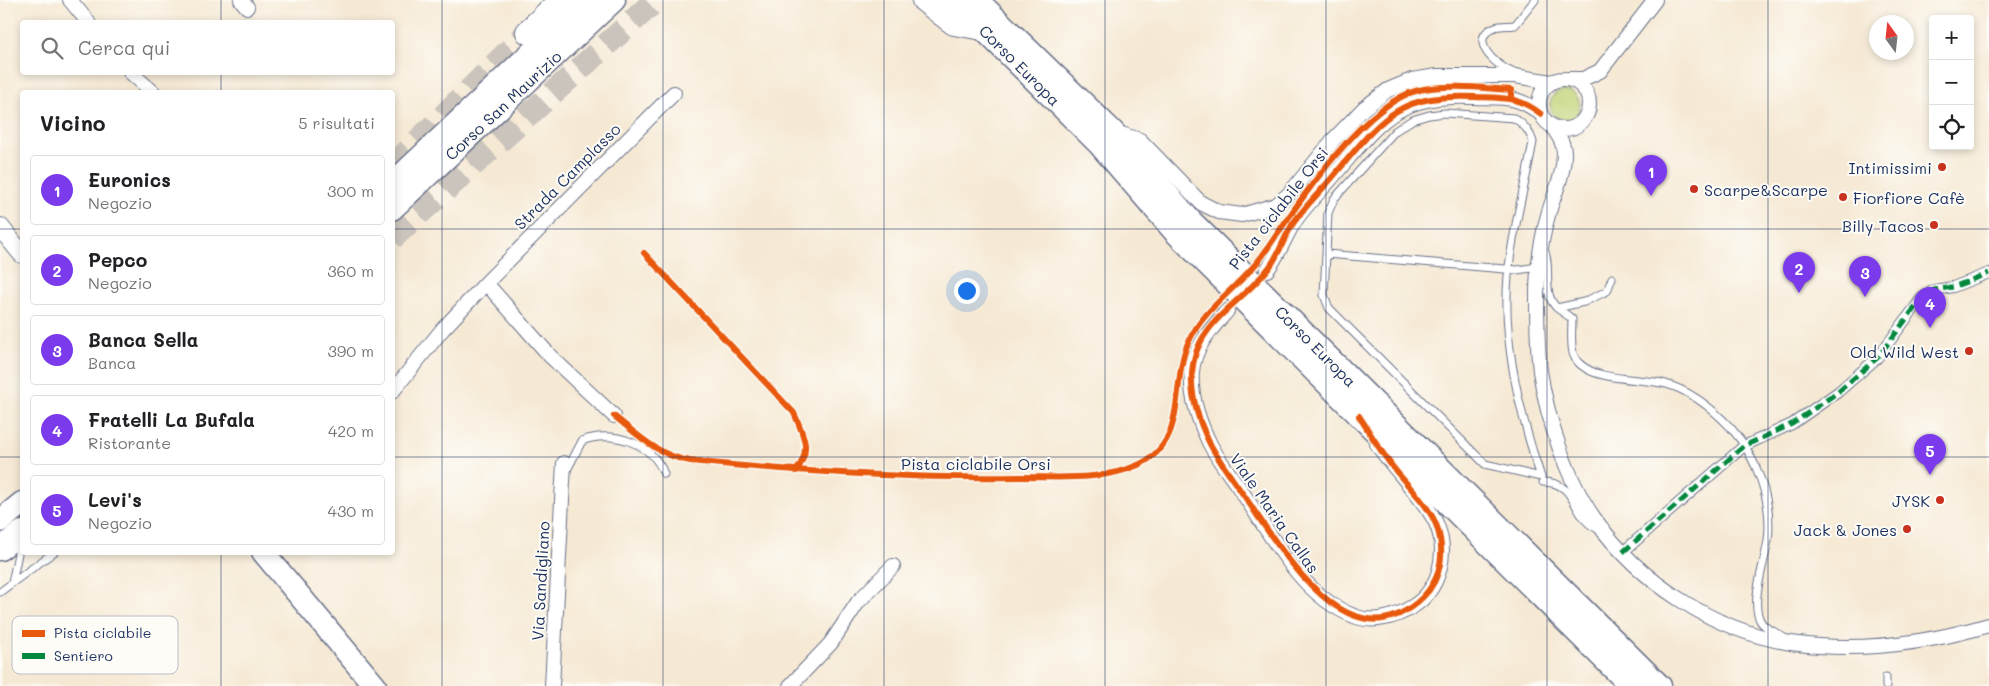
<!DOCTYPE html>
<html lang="it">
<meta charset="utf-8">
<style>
:root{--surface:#fff;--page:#f2f2f2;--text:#202124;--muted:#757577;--line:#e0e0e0;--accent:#7c3aed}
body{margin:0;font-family:Mali,sans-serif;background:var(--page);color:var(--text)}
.controls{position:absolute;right:15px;top:15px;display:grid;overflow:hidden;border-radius:5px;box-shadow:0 2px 8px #0003}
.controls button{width:45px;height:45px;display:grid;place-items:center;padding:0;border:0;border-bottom:1px solid var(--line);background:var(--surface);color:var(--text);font:25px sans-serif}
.compass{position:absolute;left:1869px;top:15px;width:45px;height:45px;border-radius:50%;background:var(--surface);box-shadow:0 2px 8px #0003;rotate:345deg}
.you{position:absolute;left:966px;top:290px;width:18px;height:18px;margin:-12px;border:4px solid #fff;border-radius:50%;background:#1a73e8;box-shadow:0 0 0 8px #1a73e833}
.badge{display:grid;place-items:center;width:32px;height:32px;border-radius:50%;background:var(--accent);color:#fff;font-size:16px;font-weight:700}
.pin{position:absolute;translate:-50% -41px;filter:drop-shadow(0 1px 2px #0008)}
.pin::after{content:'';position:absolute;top:26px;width:18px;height:15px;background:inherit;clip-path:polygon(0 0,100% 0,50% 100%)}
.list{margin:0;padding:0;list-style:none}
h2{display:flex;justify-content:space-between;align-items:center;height:65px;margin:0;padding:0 20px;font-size:21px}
h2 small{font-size:16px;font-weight:400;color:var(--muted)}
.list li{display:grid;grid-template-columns:32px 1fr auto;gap:15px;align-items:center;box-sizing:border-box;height:70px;margin:0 10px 10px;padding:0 10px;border:1px solid var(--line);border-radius:5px}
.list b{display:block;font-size:19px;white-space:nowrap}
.list p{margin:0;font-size:16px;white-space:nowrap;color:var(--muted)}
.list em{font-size:16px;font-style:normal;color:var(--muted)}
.icon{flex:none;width:28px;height:28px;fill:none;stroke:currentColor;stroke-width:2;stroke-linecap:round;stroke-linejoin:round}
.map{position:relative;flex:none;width:1989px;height:686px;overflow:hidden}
.search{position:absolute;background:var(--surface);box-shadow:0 2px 8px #0003;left:20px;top:20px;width:375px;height:55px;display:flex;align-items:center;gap:12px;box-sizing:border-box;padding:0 18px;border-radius:5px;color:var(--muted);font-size:19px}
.panel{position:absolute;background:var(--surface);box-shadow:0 2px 8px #0003;left:20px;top:90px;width:375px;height:465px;border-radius:5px}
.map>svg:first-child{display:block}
</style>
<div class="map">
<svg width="1989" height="686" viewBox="0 0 1989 686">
<rect width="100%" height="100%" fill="#fdfcf7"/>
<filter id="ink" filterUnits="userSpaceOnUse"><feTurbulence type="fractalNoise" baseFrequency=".02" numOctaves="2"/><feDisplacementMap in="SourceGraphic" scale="10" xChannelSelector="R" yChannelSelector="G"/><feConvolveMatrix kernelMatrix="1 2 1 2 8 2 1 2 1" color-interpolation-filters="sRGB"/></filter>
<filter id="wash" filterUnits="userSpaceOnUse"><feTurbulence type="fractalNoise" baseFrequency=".0096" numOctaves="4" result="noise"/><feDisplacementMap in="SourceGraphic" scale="20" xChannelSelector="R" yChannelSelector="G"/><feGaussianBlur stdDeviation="1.12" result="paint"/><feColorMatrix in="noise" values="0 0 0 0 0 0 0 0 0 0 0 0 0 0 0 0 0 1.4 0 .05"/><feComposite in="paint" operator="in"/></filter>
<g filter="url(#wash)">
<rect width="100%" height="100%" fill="#f6e9d4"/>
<path fill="#c1d478" stroke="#6e826b" d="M1550 105a15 15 0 1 1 30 0a15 15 0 1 1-30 0Z"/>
</g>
<g filter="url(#ink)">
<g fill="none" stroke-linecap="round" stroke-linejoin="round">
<path stroke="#cac4bc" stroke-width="24" stroke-dasharray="24 12" stroke-linecap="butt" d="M392 167 528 32
M392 238 656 0"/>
<g stroke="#687087" stroke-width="9">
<path id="service" d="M1512 72C1496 66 1466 39 1495 27 1502 25 1509 26 1515 25L1535 0
M1445 113 1514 118C1524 124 1530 131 1533 142 1525 187 1512 231 1508 276 1502 343 1520 415 1541 477L1485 464 1329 308 1324 295 1328 213 1334 199 1395 131 1412 120 1429 115Z
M1543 247C1553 267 1541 292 1556 307 1561 312 1567 314 1572 319 1572 329 1570 347 1574 356 1587 383 1641 377 1666 384 1691 391 1713 409 1731 428 1757 457 1773 502 1768 540 1765 563 1749 603 1761 622 1766 630 1778 632 1785 639
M1326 254 1517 270 1538 267
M1557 308 1584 302 1607 291 1612 278
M567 470 582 441C611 429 653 443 664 474
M1543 482C1578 482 1571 516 1596 528
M12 583 21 539
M0 592 54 552
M1886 677V686"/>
</g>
<g stroke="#687087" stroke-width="12">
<path id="pedestrian" d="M1623 552 1744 446 1792 424 1838 392 1877 358 1922 298 1934 290 1953 287 1989 273"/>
</g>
<g stroke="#687087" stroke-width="16">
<path id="minor" d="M70 0 88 22
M241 0 247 7
M130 72 153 92
M1568 79H1583L1600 71 1655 0
M1539 104a25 25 0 1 1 50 0a25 25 0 1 1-50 0Z
M1552 126C1558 135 1564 143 1564 153 1564 175 1554 194 1548 215 1541 241 1537 267 1537 294 1537 320 1537 346 1540 371 1547 418 1567 480 1594 518 1639 582 1714 631 1791 643 1858 653 1924 644 1989 625
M1115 132 1140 140 1201 203 1219 212 1242 215 1276 205 1290 193 1333 140 1364 108 1388 90 1412 80 1437 76H1515L1552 82
M1267 270C1278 256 1284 239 1293 224 1304 206 1322 190 1335 174 1381 120 1396 94 1473 97 1503 98 1516 94 1541 114
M486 283 550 356 614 416
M1227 311C1211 329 1194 346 1192 372 1190 397 1199 422 1210 444 1219 462 1233 478 1244 495 1273 538 1303 597 1354 616 1373 624 1396 617 1412 607 1440 590 1449 552 1436 523 1425 499 1393 469 1377 444
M392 392 442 330 486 283 674 93
M552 686 564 463
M790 686 831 643 858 602 893 566"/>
</g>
<g stroke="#687087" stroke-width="20">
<path id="tertiary" d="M0 227 22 254"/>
</g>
<g stroke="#687087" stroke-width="25">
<path id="primary" d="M954 0 1100 145 1175 232 1631 686
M977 0 1113 132 1190 220 1660 686
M392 184 587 0
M392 209 614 0
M0 521 22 503
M0 549 22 532
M263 552 375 686"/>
</g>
<g stroke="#687087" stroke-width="26">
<path id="trunk" d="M924 0 954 23 983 28
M528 32 561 0"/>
</g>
<use href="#service" stroke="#fff" stroke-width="7"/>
<use href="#pedestrian" stroke="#fff" stroke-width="10"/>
<use href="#minor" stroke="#fff" stroke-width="14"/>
<use href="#tertiary" stroke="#fff" stroke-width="18"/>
<use href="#primary" stroke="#fff" stroke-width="22"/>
<use href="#trunk" stroke="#fff" stroke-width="24"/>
<path stroke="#00873e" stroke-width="5" stroke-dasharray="10 5" stroke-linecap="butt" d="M1623 552 1744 446 1792 424 1838 392 1877 358 1922 298 1934 290 1953 287 1989 273"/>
<g stroke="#fdfcf7" stroke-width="9">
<path id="cycleway" d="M644 253 794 413C804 436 812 450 796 471
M614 416C638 435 659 456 690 461 800 472 910 479 1020 477 1058 477 1103 481 1138 465 1189 442 1170 385 1188 343 1204 306 1243 285 1265 252 1296 206 1363 103 1419 90 1448 84 1481 88 1511 90V98
M1359 416C1370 433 1380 450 1392 466 1406 485 1429 504 1437 527 1445 551 1442 578 1423 597 1354 665 1290 563 1255 512 1241 490 1223 468 1210 444 1196 416 1185 381 1197 350 1210 315 1250 295 1271 265 1280 252 1285 235 1294 222 1306 205 1323 189 1336 173 1383 117 1397 94 1475 97 1503 98 1518 96 1541 114"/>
</g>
<use href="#cycleway" stroke="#e8590c" stroke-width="6"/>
</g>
</g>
<path fill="none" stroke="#1b2f5e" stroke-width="1" stroke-opacity="0.55" d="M221 0V22M442 0V686M663 0V686M884 0V686M1105 0V686M1326 0V686M1547 0V686M1768 0V686M221 72V92M0 229H22M392 229H1989M0 457H22M392 457H1989M221 552V686"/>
<g fill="#c8321e" stroke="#fdfcf7" stroke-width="2">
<circle cx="1942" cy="167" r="5"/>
<circle cx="1694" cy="189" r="5"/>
<circle cx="1843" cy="197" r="5"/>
<circle cx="1934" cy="225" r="5"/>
<circle cx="1969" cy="351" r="5"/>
<circle cx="1940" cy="500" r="5"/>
<circle cx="1907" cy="529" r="5"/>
</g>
<g text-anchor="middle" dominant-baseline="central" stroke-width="4" stroke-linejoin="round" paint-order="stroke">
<g font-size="16" fill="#1b2f5e" stroke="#fdfcf7">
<text transform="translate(1020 65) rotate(45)">Corso Europa</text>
<text transform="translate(503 105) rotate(-43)">Corso San Maurizio</text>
<text transform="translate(567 176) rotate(-45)">Strada Camplasso</text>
<text transform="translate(1278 208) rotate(-52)">Pista ciclabile Orsi</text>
<text transform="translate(1316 346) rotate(45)">Corso Europa</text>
<text x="976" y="463">Pista ciclabile Orsi</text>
<text transform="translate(1275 513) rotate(55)">Viale Maria Callas</text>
<text transform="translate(540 581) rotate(-87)">Via Sandigliano</text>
</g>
<g font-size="16" fill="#1b2f5e" stroke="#fdfcf7" text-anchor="end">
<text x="1932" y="167">Intimissimi</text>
<text x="1704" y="189" text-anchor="start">Scarpe&amp;Scarpe</text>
<text x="1853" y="197" text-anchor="start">Fiorfiore Cafè</text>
<text x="1924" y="225">Billy Tacos</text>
<text x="1959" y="351">Old Wild West</text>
<text x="1930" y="500">JYSK</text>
<text x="1897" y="529">Jack &amp; Jones</text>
</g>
</g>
<rect x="12" y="616" width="166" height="58" rx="8" fill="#fdfcf7" stroke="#b9bec9" stroke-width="1"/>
<rect x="22" y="630" width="23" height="7" fill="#e8590c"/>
<rect x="22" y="653" width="23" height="6" fill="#00873e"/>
<g font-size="14" fill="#1b2f5e">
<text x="54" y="638">Pista ciclabile</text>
<text x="54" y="661">Sentiero</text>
</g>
</svg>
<div class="controls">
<button>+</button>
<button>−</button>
<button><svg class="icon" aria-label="locate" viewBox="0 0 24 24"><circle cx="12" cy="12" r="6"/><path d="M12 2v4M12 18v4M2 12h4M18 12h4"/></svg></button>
</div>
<svg class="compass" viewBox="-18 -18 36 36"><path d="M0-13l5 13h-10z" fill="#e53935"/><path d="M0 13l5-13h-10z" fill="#757577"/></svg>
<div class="you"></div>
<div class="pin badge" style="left:1651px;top:196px">1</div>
<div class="pin badge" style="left:1799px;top:293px">2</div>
<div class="pin badge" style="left:1865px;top:297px">3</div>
<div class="pin badge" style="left:1930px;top:328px">4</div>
<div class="pin badge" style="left:1930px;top:475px">5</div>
<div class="search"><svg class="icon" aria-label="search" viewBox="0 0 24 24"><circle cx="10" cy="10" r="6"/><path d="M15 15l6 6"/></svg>Cerca qui</div>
<section class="panel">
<h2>Vicino<small>5 risultati</small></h2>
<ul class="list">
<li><span class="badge">1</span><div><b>Euronics</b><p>Negozio</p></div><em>300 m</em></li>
<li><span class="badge">2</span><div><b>Pepco</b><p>Negozio</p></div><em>360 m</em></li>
<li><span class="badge">3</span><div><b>Banca Sella</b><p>Banca</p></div><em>390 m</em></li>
<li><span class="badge">4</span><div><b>Fratelli La Bufala</b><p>Ristorante</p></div><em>420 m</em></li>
<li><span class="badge">5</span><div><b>Levi's</b><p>Negozio</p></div><em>430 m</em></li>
</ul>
</section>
</div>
